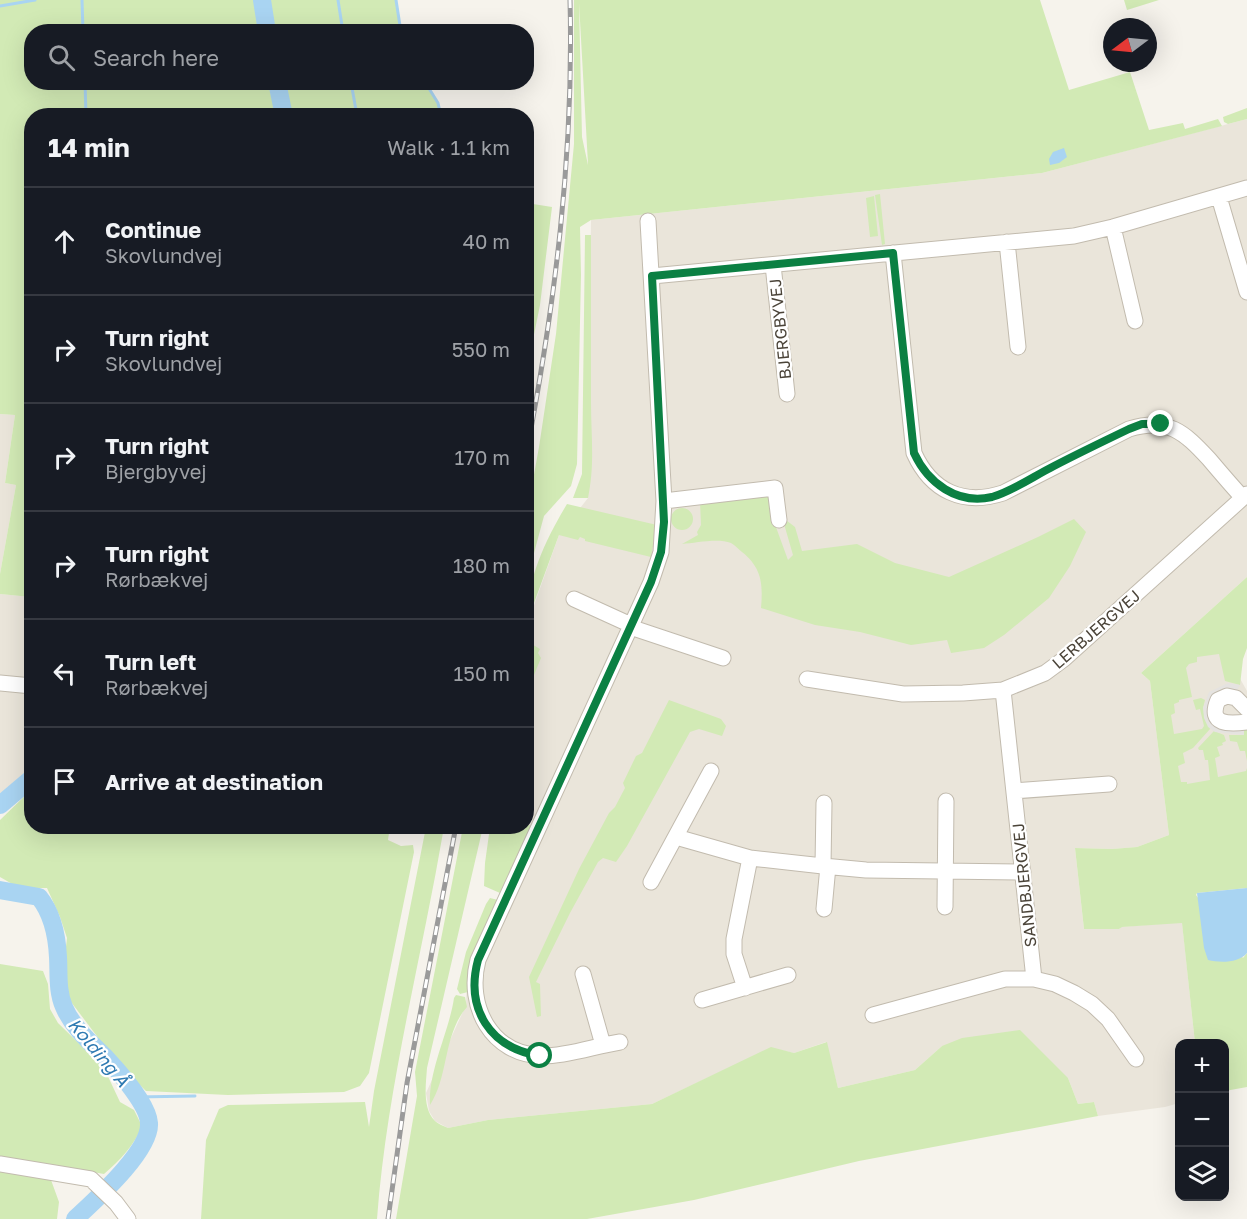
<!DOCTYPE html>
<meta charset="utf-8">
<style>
:root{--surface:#171b24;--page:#20242c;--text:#f1f3f6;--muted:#9ea1a6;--line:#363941}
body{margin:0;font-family:"Golos Text",sans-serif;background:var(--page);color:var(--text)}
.controls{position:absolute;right:18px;bottom:18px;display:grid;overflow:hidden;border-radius:12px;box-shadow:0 6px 24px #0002}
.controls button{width:54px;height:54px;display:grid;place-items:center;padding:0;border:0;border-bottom:2px solid var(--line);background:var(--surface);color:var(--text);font:30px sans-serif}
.compass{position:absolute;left:1103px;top:18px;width:54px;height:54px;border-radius:50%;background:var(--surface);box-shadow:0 6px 24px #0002;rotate:254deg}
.stop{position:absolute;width:18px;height:18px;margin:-14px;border:4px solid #0b8043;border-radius:50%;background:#fff}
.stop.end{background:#0b8043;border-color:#fff;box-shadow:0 2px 6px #0008}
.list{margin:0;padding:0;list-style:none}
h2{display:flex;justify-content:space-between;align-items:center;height:78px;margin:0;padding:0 24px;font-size:26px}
h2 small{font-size:20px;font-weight:400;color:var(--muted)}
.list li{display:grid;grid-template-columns:39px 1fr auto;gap:18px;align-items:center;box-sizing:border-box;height:108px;padding:0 24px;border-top:2px solid var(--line)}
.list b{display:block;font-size:22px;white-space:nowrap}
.list p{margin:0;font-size:20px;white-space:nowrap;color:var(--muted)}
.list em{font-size:20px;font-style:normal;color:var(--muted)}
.icon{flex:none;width:33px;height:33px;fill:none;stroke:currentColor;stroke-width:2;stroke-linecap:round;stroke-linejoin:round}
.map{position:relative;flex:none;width:1247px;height:1219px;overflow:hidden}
.search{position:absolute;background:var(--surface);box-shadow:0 6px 24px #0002;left:24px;top:24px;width:510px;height:66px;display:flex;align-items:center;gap:15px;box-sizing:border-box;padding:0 21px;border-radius:24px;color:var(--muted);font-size:22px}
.panel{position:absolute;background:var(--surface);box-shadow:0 6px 24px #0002;left:24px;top:108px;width:510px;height:726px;border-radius:24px}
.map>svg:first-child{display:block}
</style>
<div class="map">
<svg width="1247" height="1219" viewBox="0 0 1247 1219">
<rect width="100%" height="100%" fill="#f6f3ec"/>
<path fill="#eae5da" d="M1247 119V577L1141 673 1150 681 1169 835 1137 847 1112 849 1075 848 1084 929H1119L1121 927 1182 922 1195 1043 1180 1044 1179 1103 1165 1107 1098 1116 1094 1102 1078 1104 1068 1078 942 1046 915 1070 838 1088 826 1042 794 1053 771 1048 652 1104 488 1120 448 1128 435 1121 429 1111 426 1093 466 1005 467 977 472 954 530 826 526 825V693L537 649 527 638V625L559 535 588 498 591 220 1042 173Z
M0 414 15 415 5 483 16 485 0 574Z
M0 594 32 597 31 767 0 794Z
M1224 650 1247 691V781L1174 795 1164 700 1182 659Z"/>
<path fill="#d2eab5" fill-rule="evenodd" d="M0 0H254L258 31 32 32V82L268 83 276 115 32 116 31 597 0 594V574L16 485 5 483 15 415 0 414Z
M270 0H396L401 31H275Z
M574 0H1040L1069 90 1130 72 1149 130 1183 123 1185 129 1218 119 1222 126 1042 173 591 220 580 227 581 275 577 464 571 486 544 516 527 579V513L539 447 556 334 574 144ZM579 3 588 164V165L582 137Z
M1124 0H1159L1127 10Z
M285 83H425L438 103 441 115H292Z
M1247 108V119L1228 124 1224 122 1223 117Z
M880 194 885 244 882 245 875 195Z
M874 196 878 236 870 237 866 198Z
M533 204 552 207 540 305 527 369 526 249Z
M585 235H591C591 291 591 346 591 402 591 436 595 464 588 498H573L582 474Z
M768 494 773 519 788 560 793 555 782 517 795 527 802 551 857 544 895 563 949 577 1038 537 1074 519 1086 532 1070 566 1049 598 1004 635 984 648 951 653 947 640 911 645 860 632 815 625 761 608C763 584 762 568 742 552 739 550 735 545 731 543 718 538 696 543 682 544L698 535 697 532 701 525 700 501Z
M567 504 657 525 651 557 585 541V539L580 537 578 540 559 535 527 622C526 580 546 539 567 504Z
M671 519a11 11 0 1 1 22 0a11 11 0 1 1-22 0Z
M1247 577V648L1243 659 1240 685 1225 681 1219 654 1197 657V662L1189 664 1186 668 1192 697 1179 700V702L1174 704 1175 713 1171 715 1174 734 1202 729 1204 726 1200 709 1196 710 1193 700 1201 698 1205 700 1203 708 1210 729 1193 748 1183 753 1185 763 1178 766 1181 782H1187V784L1210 780 1208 760H1205L1203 750H1199L1198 748 1214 731 1224 735 1226 741 1222 743 1223 745 1217 747 1220 756 1215 758 1218 777 1246 771 1247 768V888L1197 893 1196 895 1243 958 1247 953V1087L1225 1091 1224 1044 1195 1043 1182 923 1122 927 1119 929H1084L1075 848 1112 849 1137 847 1169 835 1150 681 1141 673Z
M527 638 530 643 540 649 538 653 541 658 527 692Z
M669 700 721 719 726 726 722 736 699 729 690 732 627 846 616 862 603 858 598 862 570 913 536 982 540 984 541 1016 537 1017 529 977 579 869 609 813 615 807 625 788 623 783 636 756 642 753Z
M1244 727 1247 729V761L1245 751H1240L1237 742 1230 741 1229 735H1243Z
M31 790 32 826H390L388 840 401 846 413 845 414 852 369 1073 360 1086 344 1092 228 1095 146 1091 118 1064 65 994 64 964 67 938 60 917 47 888H30L14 885 0 877V820Z
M527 824 531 826 500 893 484 886 485 863 490 827 526 826Z
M426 827H444C422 957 387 1086 377 1219H201L206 1140 219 1109 228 1105 365 1102 369 1127 374 1091Z
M463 827H483L427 1068C426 1084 422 1108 435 1121 438 1124 444 1126 448 1128L488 1120 652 1104 771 1047 794 1053 827 1042 838 1088 915 1070 942 1046 962 1038 1020 1030 1068 1078 1078 1104 1094 1102 1098 1116 859 1161 694 1200 587 1219H396L417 1096 415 1072Z
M490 898 498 900C483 931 468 957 468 992L460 994 457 989 466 952 486 904Z
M0 964 43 971 48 984 50 1009 58 1023 104 1068 120 1102 134 1110 142 1126C134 1146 120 1160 104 1174L0 1156Z
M456 995 465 997 467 1007C443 1034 449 1076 430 1105 428 1071 449 1032 454 998Z
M0 1171 51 1180 59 1202 57 1219H0Z"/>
<path fill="#e5e3e0" d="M1228 683 1240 685 1236 692 1210 706 1244 727V735L1215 732 1208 727 1204 718 1203 708 1209 692Z"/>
<path fill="#a9d4f2" d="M1064 148 1067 157 1059 163 1050 165 1049 159 1053 152Z
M1247 888V953C1239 963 1220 963 1208 960L1204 948 1197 893Z"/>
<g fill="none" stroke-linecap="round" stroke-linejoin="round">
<path stroke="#a9d4f2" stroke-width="3" d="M82 0 83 32
M338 0 343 32
M396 0 401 32
M0 6 35 0
M85 82 86 116
M351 82 357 116
M425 82 438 103 441 116
M136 1097 195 1096"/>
<path stroke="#a9d4f2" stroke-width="18" d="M262 0 267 32
M277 82 284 116
M0 805 32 778
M0 890 39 897C52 913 57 937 58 957 59 974 57 991 64 1007 73 1028 91 1043 107 1059 120 1073 148 1105 149 1123 151 1151 94 1201 75 1219"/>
<g stroke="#c2bbae" stroke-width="17">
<path id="minor" d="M1219 197 1247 292
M1113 227 1135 321
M1007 242 1018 347
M893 253 914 453C931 491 963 506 1003 493L1129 429C1168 417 1184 432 1209 459 1220 472 1231 485 1243 498
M773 265 787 394
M652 276 1074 236 1113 227 1247 188
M664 501 775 488 779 520
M574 599 631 625
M630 627 723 658
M807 679 903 694 963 693 1003 690 1045 673 1064 659 1247 494
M0 683 32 686
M1003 690 1034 979
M1247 709 1236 698 1227 696 1218 700C1207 726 1230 724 1247 722
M1014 791 1109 784
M676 837 750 858 823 866 866 870 1023 872
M823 866 824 803
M651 882 711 771
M945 907 946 801
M824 909 828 866
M583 974 603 1045
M745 988 734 954V939L750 858
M702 1000 788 975
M873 1015 1005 979H1034L1055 984 1074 993 1092 1004 1108 1019 1136 1059
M620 1042C595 1046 568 1056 543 1056 491 1055 466 1006 478 960L651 582 661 552 664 501 648 221
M0 1164 91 1179 116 1203 128 1219"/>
</g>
<use href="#minor" stroke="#fff" stroke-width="15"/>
<g stroke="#9a9a9a" stroke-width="5">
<path id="rail" d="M526 455C555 305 574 154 570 0
M388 1219 407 1083 456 826"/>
</g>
<use href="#rail" stroke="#fff" stroke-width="3" stroke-dasharray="9" stroke-linecap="butt"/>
</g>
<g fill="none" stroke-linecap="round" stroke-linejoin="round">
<path stroke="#0b8043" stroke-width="8" d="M540 1056C490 1048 465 1009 478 960L651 582 661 552 664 522 652 276 893 253 914 453C928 483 957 505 992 497 1013 491 1034 476 1054 466 1079 453 1104 441 1129 429L1142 424H1161"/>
</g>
<g text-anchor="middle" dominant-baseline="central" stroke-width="4.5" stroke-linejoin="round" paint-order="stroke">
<g font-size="16" fill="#4b4439" stroke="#fff">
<text transform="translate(780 329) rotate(-96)">BJERGBYVEJ</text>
<text transform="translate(1096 629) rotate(-41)">LERBJERGVEJ</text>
<text transform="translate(1024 885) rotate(-96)">SANDBJERGVEJ</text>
</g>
<g font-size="18" font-style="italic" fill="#2e7ab2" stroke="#fff">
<text transform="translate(99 1052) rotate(50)">Kolding Å</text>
</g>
</g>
</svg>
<div class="controls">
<button>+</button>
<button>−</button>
<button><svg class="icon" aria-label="layers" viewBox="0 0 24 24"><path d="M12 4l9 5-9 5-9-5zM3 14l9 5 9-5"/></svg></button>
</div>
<svg class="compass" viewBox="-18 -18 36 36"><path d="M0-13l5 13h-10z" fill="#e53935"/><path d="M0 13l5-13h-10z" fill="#9ea1a6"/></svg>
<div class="stop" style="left:540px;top:1056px"></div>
<div class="stop end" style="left:1161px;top:424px"></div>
<div class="search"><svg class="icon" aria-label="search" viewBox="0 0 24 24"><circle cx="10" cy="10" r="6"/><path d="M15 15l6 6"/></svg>Search here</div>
<section class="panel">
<h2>14 min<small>Walk · 1.1 km</small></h2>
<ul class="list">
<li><svg class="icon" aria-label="ahead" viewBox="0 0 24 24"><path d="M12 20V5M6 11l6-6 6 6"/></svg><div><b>Continue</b><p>Skovlundvej</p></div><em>40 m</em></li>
<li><svg class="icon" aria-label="right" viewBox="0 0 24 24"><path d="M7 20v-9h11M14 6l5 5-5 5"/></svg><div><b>Turn right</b><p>Skovlundvej</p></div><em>550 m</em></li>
<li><svg class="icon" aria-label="right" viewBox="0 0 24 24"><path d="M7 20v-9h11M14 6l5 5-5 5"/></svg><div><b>Turn right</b><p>Bjergbyvej</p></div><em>170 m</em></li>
<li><svg class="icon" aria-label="right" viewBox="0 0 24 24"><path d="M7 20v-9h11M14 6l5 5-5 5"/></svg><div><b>Turn right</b><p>Rørbækvej</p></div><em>180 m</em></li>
<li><svg class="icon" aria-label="left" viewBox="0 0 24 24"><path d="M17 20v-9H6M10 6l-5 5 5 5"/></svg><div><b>Turn left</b><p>Rørbækvej</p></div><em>150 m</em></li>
<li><svg class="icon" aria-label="arrive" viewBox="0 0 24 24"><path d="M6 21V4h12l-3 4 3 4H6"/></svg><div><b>Arrive at destination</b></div></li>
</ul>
</section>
</div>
